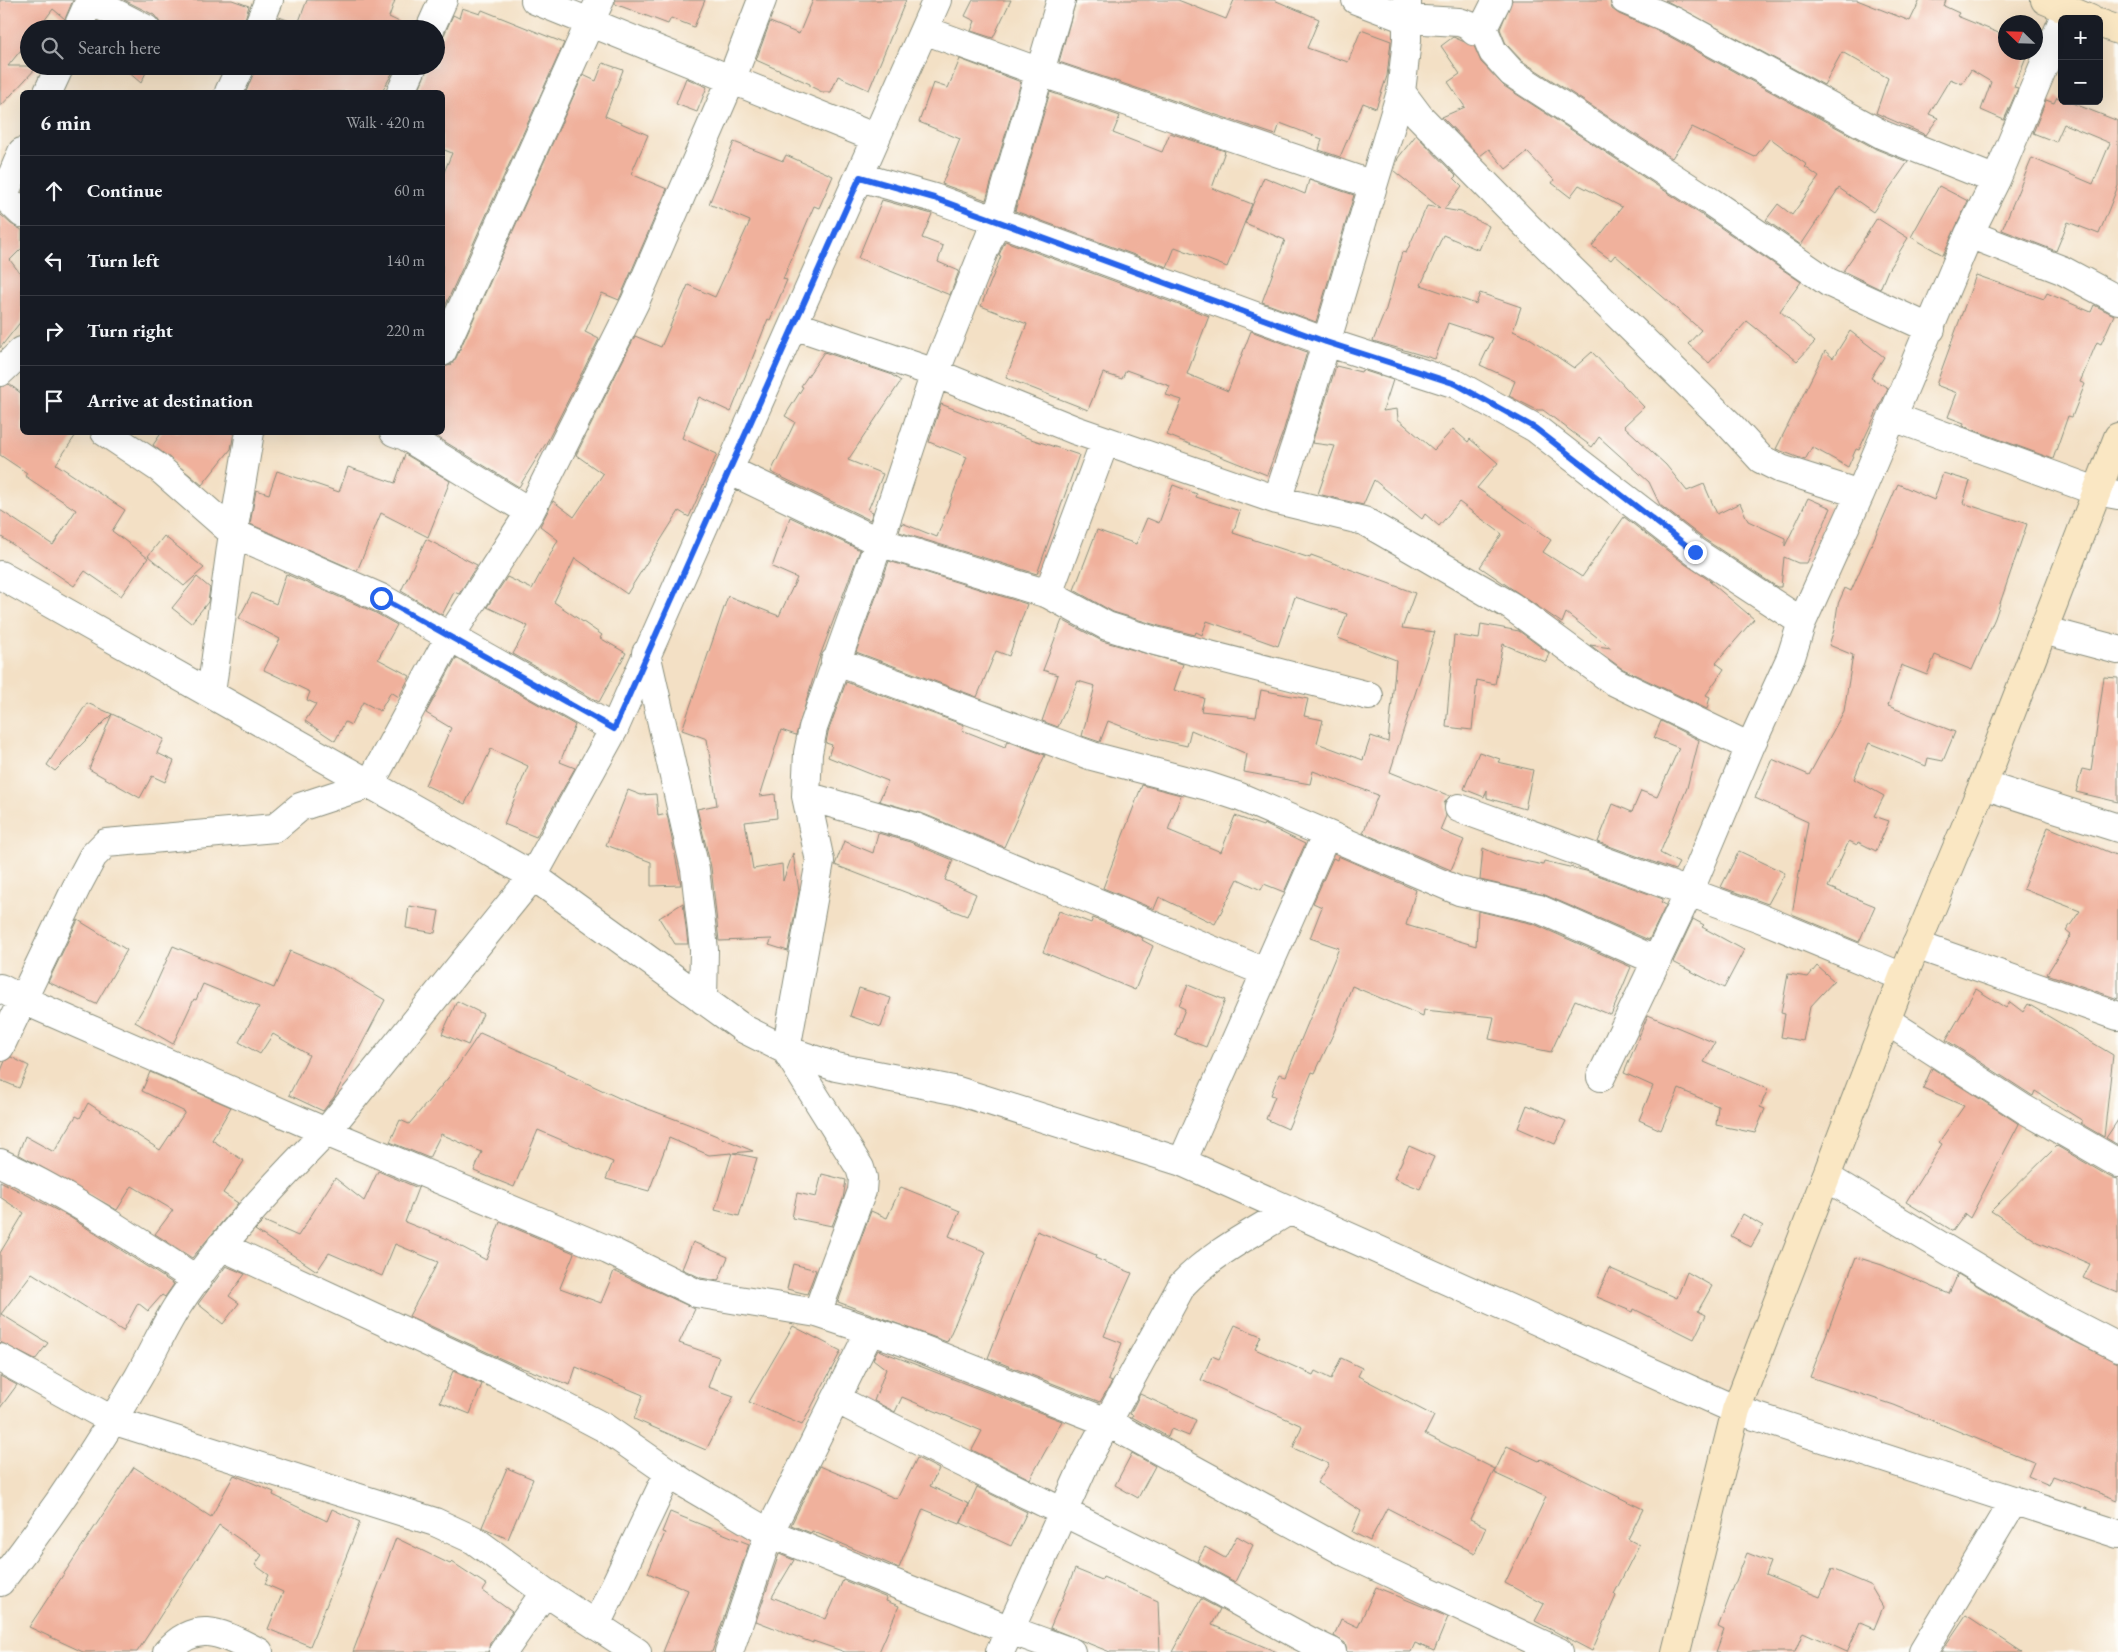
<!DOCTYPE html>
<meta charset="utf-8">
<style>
:root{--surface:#171b24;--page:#20242c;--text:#f1f3f6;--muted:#9ea1a6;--line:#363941}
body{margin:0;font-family:"EB Garamond",serif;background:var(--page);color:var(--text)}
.controls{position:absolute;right:15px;top:15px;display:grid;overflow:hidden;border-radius:8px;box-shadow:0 5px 20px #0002}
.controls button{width:45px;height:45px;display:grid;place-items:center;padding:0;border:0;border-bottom:1px solid var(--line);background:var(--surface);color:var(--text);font:25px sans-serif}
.compass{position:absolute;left:1998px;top:15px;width:45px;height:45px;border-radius:50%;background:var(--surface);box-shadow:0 5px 20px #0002;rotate:293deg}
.stop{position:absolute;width:15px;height:15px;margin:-11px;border:4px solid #2563eb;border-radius:50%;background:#fff}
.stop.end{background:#2563eb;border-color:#fff;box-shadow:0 1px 5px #0008}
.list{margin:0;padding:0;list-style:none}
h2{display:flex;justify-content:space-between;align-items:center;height:65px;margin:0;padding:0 20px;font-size:21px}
h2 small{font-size:16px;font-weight:400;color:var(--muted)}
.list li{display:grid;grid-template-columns:32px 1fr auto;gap:15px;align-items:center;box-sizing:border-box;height:70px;padding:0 20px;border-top:1px solid var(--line)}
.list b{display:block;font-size:19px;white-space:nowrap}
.list em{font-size:16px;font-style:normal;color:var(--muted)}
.icon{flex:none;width:28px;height:28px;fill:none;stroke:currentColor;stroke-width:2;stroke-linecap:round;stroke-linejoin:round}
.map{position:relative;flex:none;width:2118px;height:1652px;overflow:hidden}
.search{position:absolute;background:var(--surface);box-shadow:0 5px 20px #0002;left:20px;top:20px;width:425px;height:55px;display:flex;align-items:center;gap:12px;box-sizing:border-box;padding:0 18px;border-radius:28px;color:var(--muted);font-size:19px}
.panel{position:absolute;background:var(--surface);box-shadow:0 5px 20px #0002;left:20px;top:90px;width:425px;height:345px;border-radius:8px}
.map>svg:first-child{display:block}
</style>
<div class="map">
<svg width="2118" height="1652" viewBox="0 0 2118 1652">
<rect width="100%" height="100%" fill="#fdfcf7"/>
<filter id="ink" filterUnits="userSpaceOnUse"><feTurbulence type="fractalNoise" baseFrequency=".02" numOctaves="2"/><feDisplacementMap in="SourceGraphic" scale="10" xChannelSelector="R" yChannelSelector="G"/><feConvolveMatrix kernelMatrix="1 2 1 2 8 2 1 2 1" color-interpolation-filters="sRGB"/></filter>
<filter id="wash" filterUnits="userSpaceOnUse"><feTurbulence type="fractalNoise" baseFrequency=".0096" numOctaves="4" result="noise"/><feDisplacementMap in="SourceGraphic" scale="20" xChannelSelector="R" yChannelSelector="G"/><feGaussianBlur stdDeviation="1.12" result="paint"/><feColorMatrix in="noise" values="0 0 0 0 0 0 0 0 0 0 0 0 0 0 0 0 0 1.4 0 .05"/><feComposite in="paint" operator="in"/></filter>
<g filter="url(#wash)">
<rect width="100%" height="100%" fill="#f3e0c5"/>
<g id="blocks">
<path fill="#f0b19c" d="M0 0H73L65 19 53 9 38 29H29V40L8 66H38L0 107Z
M124 0H232L249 6 242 29H174L168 26 167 29H162L159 21 154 15Z
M307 0H395L389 17 414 29H274L279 17 298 24Z
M615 0H705L694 27 671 18 668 24 615 4Z
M813 0H906L869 90 838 76 831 92H822L810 86V84L756 60 770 22 799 34Z
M973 0H1011L993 38 971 31 975 21 965 16Z
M1076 0H1178L1226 19 1234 0H1274L1319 19 1307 48 1348 62 1361 30 1391 41 1387 76 1376 108 1363 103 1340 157 1319 150 1322 139 1280 123 1276 135 1059 62Z
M1512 0H1610L1612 9 1619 14 1667 35 1876 149 1908 162 1873 212 1839 188 1801 245 1766 220 1778 204 1792 215 1819 177 1805 167 1807 165 1770 138 1755 157 1692 127 1672 158 1522 61 1506 44 1500 29Z
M1665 0H1857L1910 21 1920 0H1946L1944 6 1959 13 1957 16 2006 36V52H2028L2014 87 2018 88 2004 120 1981 110 1991 82 1971 70 1962 84 1950 79 1929 114 1938 118 1926 135 1876 113 1888 78 1842 52 1824 85Z
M462 8 480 14 482 10 564 43 442 313V177L452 153 442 149V92H418L428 66H436V43L444 35 453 15 459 18Z
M1453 37 1474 46 1481 62 1504 86 1702 215 1801 282 1780 311 1815 342 1797 361 1747 321 1709 363 1688 344 1701 330 1615 255 1611 260 1592 246 1622 207 1579 185 1570 197 1552 183 1554 180 1527 152 1506 169 1489 149 1480 156 1442 117 1465 107 1448 82 1460 74 1441 46Z
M960 59 1021 82 986 200 942 184 960 139 919 122 933 83 948 88Z
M603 63 623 70 605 116 648 135 631 174 667 189 619 300 602 293 585 332 599 339 548 440 519 487 429 432H442V367L451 365 456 358 583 75 596 81Z
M121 66H149L141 83Z
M256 66H396L382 92H246Z
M686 78 707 87 697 112 676 104Z
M1050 92 1120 116 1113 133 1162 152 1170 133 1225 151 1212 188 1252 204 1227 267 1175 247 1167 267 1015 211Z
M2057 97 2062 101H2067L2118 121V186L2099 234 2068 222 2056 251 2002 230 2032 158 2093 184 2110 143 2064 124 2056 142 2033 133 2046 100 2054 103Z
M1416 135 1456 176 1454 178 1462 186 1444 209 1461 212 1489 226 1479 250 1443 235 1421 285 1476 304 1480 293 1521 307 1513 331 1531 339 1574 368 1592 352 1644 407 1624 426 1666 465 1687 491 1704 484 1717 514 1740 503 1748 521 1785 538V546L1808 498 1831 508 1807 563H1798L1784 557 1781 587H1777L1704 539 1660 505 1649 482 1599 437 1592 447 1543 410H1537L1509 396 1515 381 1480 365 1493 338 1448 323 1435 359 1373 341 1386 309 1402 252 1406 253 1427 206 1440 208 1394 171 1398 158Z
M734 142 783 161 786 155 833 176 819 208 814 206 783 279 787 280 770 320 768 319 731 412 699 397 690 418 682 438 717 454 689 517 679 511 627 594 575 558 554 602 602 635 600 638 626 653 599 702 513 654 528 626 487 607 507 577 532 589 558 540 540 526 553 501 574 517 603 474 576 455 635 336 661 347 688 285 715 297 750 221 709 204Z
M1264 177 1305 194 1309 180 1354 195 1316 322 1262 302 1285 240 1245 223Z
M1939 186 1968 201 1943 255 1911 237Z
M882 200 932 214 922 238 943 246 938 262 959 271 950 295 858 258Z
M0 214 11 224 22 230V248L10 260 22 276V320L0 348Z
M1877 218 1908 238 1888 270 1880 289 1843 271 1864 241 1863 240Z
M1005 241 1209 316 1187 374 1228 391 1251 331 1307 352 1283 432 1267 475 1167 435 1182 400 1166 395 1170 386 1126 370 1122 379 1103 373 1088 410 1006 378 1027 324 981 306 1001 256 999 255Z
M1976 275 2044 299 2047 293 2091 312 2094 305 2114 315 2101 344 2097 342 2080 382 2085 384 2072 417 2068 416 2053 459 1963 426 1964 423 1948 417 1957 393 1936 385Z
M1850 331 1884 357 1871 378 1888 388 1859 450 1856 449 1848 467 1812 447 1805 460 1776 449 1825 351 1833 358Z
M824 352 890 374 901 381 848 460 883 474 868 510 873 512 870 520 771 472 795 422 785 416 803 387 801 386Z
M1336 366 1361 372 1362 370 1393 380 1383 411 1397 409 1398 419 1434 450 1453 429 1468 442 1470 439 1498 463 1477 488 1551 540 1543 552 1582 577 1624 517 1685 564 1712 582 1709 581 1754 619 1716 663 1724 669 1706 695 1710 697 1707 709 1621 668 1590 645 1611 648 1566 613 1562 623 1480 567 1502 534 1459 502 1439 526 1425 514 1422 519 1374 480 1363 505 1318 494 1335 446 1312 443Z
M9 384 22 394V432H78L56 464 125 510 112 531 148 558 121 596 85 571 74 586 0 536V510L53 545 76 510 25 476 27 473 0 455V387Z
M941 404 1025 437 1079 455 1037 574 899 532 902 523 937 537 967 457 929 442Z
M162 432H234L231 449 202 485 153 445Z
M405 454 450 481 428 537 381 513 357 571 250 524 256 490 269 494 277 471 339 492 348 467 395 483Z
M1943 473 1970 481 1963 503 2027 524 1995 618 1972 670 1935 655 1927 675 1901 665 1888 706 1955 732 1943 761 1928 758 1926 766 1869 743 1854 779 1884 796 1874 816 1889 821 1876 851 1858 842 1857 845 1849 841 1828 887 1875 906 1859 942 1792 914 1808 822 1755 798 1772 759 1809 775 1844 711 1853 655 1829 645 1834 630 1838 604 1845 588 1851 591 1898 484 1934 500Z
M1173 485 1197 494 1196 497 1240 511 1233 533 1310 558 1311 555 1415 593 1402 628 1435 632 1390 772 1450 796 1444 803 1446 816 1440 830 1464 840 1451 870 1363 833 1378 795 1313 771 1310 784 1244 772 1247 754 1191 730 1187 746 1152 738 1108 721 1100 742 1082 736 1095 686 1078 681 1058 727 1042 721 1058 675 1043 670 1062 620 1102 641 1183 664 1174 690 1204 698 1201 711 1256 717 1261 690 1308 699 1304 716 1323 720 1317 743 1363 760 1371 736 1388 742 1396 660 1338 638 1347 614 1295 597 1278 646 1207 621 1202 635 1196 632 1195 635 1159 626 1113 612 1074 590 1097 530 1136 544 1147 518 1159 523Z
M790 517 860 550 820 656 796 735 781 730 760 796 775 794 777 818 745 822 753 869 782 864 783 881 793 853 799 891 788 951 769 945 772 939 719 941 711 867 697 809 717 805 707 739 682 730 728 596 779 616 797 578 772 567Z
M164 536 204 568 184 586 148 556Z
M426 539 477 565 459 594 454 592 442 615 401 591Z
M889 561 1027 604 1009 656 996 651 977 697 856 652Z
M286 574 374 612 397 625 378 659 410 676 399 697 391 692 380 711 363 702 351 725 345 722 335 741 305 721 316 704 307 700 310 692 264 670 280 639 239 618 252 593 276 604Z
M197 577 210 588 208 602 191 623 172 608Z
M1481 624 1519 631 1549 653 1546 662 1503 644 1495 684 1477 680 1472 730 1446 727 1454 635 1479 639Z
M456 658 575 725 560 762 575 768 536 837 504 824 528 766 491 749 465 804 425 785 451 728 426 713Z
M2104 677 2118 678V802L2076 792 2082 769 2091 771Z
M846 682 964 725 962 730 1005 747 1007 741 1045 755 1004 847 921 813 879 801 888 781 828 757 832 745 826 743 828 732Z
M87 703 112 714 55 771 47 765Z
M112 714 164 739 157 753 174 761 165 782 152 776 140 798 89 769Z
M1661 721 1699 740 1687 788 1660 853 1679 863 1675 870 1598 842 1613 804 1632 812 1641 791 1657 797 1679 748 1654 738Z
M1479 752 1500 759 1498 762 1533 770 1525 809 1487 798V790L1484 797 1464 789Z
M1142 785 1181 795 1168 830 1221 852 1235 816 1263 826 1264 824 1305 844 1284 892 1264 884 1261 890 1238 879 1215 924 1159 897 1154 909 1103 888Z
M628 790 641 795 656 794 658 816 667 814 681 885 651 886V862L606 845Z
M2048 827 2118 856V999L2047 974 2071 935 2066 931 2080 911 2023 889Z
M878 833 910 842 953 860 945 880 976 894 967 916 835 865 844 841 873 853Z
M1483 848 1501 856 1543 865 1544 861 1586 871 1663 899 1661 902 1666 905 1649 940 1545 895 1480 880Z
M1739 851 1785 873 1768 904 1721 887Z
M1338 856 1416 890 1406 925 1476 946 1478 911 1534 924 1631 967 1611 1015 1575 1000 1551 1052 1489 1039 1494 1017 1424 1010 1423 1016 1352 986 1334 1032 1315 1073 1312 1072 1288 1129 1266 1119 1275 1096 1271 1095 1279 1074 1286 1076 1339 948 1310 938 1322 907 1313 903 1333 858 1337 860Z
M683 903 688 944H675L659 918Z
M409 906 439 911 435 933 406 928Z
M1059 911 1091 923 1093 918 1143 938 1142 940 1153 946 1135 990 1043 952Z
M1693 919 1704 925 1702 927 1744 950 1724 988 1673 962Z
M78 920 127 950 96 1004 48 982Z
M173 946 274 988 290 951 335 970 385 1000 334 1097 323 1111 289 1095 309 1055 273 1034 260 1054 239 1042 259 1007 203 984 196 1000 194 999 173 1044 135 1022 150 997Z
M1817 966 1834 981 1810 1007 1803 1041 1781 1037 1785 1014 1781 1013 1788 974 1808 977Z
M1188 985 1225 1000 1206 1047 1175 1035 1185 1009 1179 1006Z
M859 988 891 998 881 1027 850 1016Z
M1976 989 2006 1008 2010 1002 2023 1012 2028 1004 2113 1055 2104 1137 2080 1123 2083 1121 2035 1091 2033 1096 1946 1040Z
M457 1001 483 1014 468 1045 442 1034Z
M1648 1015 1715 1043 1704 1062 1768 1089 1760 1107 1765 1109 1755 1133 1716 1125 1718 1106 1679 1089 1661 1130 1639 1120 1653 1086 1624 1073Z
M480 1033 565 1071V1073L619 1098 688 1124 753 1151 733 1153 757 1158 739 1216 715 1210 732 1153 709 1155 669 1138 649 1191 606 1179 613 1162 538 1130 514 1187 474 1171 482 1152 441 1134 429 1158 390 1142 400 1120 409 1124 454 1071Z
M11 1057 29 1066 19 1088 0 1080V1073L5 1061Z
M1932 1068 2019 1124 1970 1218 1965 1214 1953 1231 1906 1202 1942 1144 1939 1142 1964 1106 1923 1088Z
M150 1072 231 1107 212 1140 244 1161 223 1193 238 1203 192 1258 155 1234 173 1210 132 1186 117 1210 18 1154 25 1136 54 1152 76 1116 80 1118 88 1103 160 1150 185 1112 142 1091Z
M1527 1105 1566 1121 1555 1144 1518 1128Z
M2118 1120V1145L2106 1138Z
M1409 1146 1434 1157 1420 1189 1394 1178Z
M2057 1146 2110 1177 2118 1179V1293L2083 1278 2090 1264 2038 1242 1991 1211Z
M378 1171 418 1188 405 1222 445 1238 486 1260 500 1222 574 1253 560 1288 601 1303 614 1271 695 1309 679 1343 719 1357 708 1387 734 1396 706 1450 634 1419 643 1395 576 1367 570 1385 517 1366 409 1316 438 1262 395 1244 382 1276 329 1253 317 1271 255 1230 264 1221 298 1236 335 1178 364 1201Z
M822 1174 846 1180 843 1199 832 1226 792 1218 797 1193 816 1197Z
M0 1181 68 1216 174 1284 165 1297 162 1295 148 1311 138 1303 123 1331 32 1273 1 1314 48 1343 35 1360 0 1342V1253L24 1213 0 1197Z
M901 1187 960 1211 949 1236 986 1252 947 1342 838 1302 871 1211 887 1218Z
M1743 1214 1763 1226 1751 1247 1731 1236Z
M1037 1231 1096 1255 1095 1258 1132 1273 1104 1336 1122 1343 1108 1380 1112 1382 1100 1402 988 1358Z
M693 1242 728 1257 718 1281 701 1278 682 1269Z
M1856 1257 1882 1265 1949 1294 1958 1274 2047 1328 2118 1363V1500L2053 1476 2049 1485 2028 1476 2034 1462 1894 1405 1810 1377Z
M793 1264 816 1270 807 1294 787 1289Z
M226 1266 245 1274 229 1296 239 1303 223 1324 198 1304Z
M1609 1268 1677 1298 1687 1272 1712 1286 1698 1311 1706 1315 1694 1339 1634 1309 1633 1312 1597 1297Z
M1235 1325 1261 1336 1255 1349 1313 1375 1315 1371 1331 1379 1341 1358 1362 1368 1358 1376 1434 1416 1425 1434 1495 1469 1470 1519 1486 1527 1475 1553 1387 1508 1370 1541 1352 1532 1361 1511 1317 1483 1329 1464 1293 1448 1302 1426 1201 1380 1212 1356 1219 1359Z
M793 1326 841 1351 802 1425 749 1402Z
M878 1350 1062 1421 1030 1479 972 1450 982 1431 902 1397 895 1412 874 1401 886 1369 873 1359Z
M453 1371 482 1384 470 1414 440 1402Z
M0 1376 17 1385 0 1408Z
M1140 1394 1196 1420 1189 1436 1171 1429 1168 1437 1132 1417 1133 1415 1130 1414Z
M1507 1446 1539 1461 1541 1459 1643 1509 1628 1539 1639 1545 1614 1594 1616 1596 1592 1651 1535 1621 1544 1604 1505 1583 1546 1497 1494 1473Z
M1132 1453 1155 1466 1138 1498 1115 1485Z
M917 1458 939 1469 930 1486 969 1504 960 1524 923 1509 899 1568 812 1531 811 1533 791 1525 820 1466 897 1499Z
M134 1467 211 1517 234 1475 274 1492 273 1495 327 1521 332 1509 360 1522 310 1646 268 1629 283 1592 265 1584 269 1575 255 1565 262 1555 219 1525 137 1652H83L29 1627Z
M507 1468 533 1479 508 1539 482 1527Z
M977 1487 1027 1512 1011 1546 961 1523Z
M670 1512 749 1544 712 1652H663L688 1590 648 1573 665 1533 662 1532Z
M1237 1536 1253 1545 1235 1582 1197 1561 1205 1547 1225 1558Z
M396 1538 450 1564 452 1562 487 1585 483 1591 512 1612 490 1643 488 1652H353Z
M1747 1553 1770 1562 1765 1575 1820 1597 1832 1569 1870 1585 1883 1607 1874 1629 1860 1623 1847 1652 1803 1632 1795 1652H1716L1724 1630 1718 1627Z
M779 1554 794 1560 772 1597 826 1619 843 1580 887 1598 886 1601 899 1606 879 1652H845L813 1641V1643L756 1621Z
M1075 1569 1102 1580 1103 1577 1158 1601 1160 1652H1110L1050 1628Z
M1376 1587 1448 1617 1434 1651 1415 1643 1411 1652H1347L1345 1643 1334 1636 1341 1619 1358 1627Z
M1201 1599 1220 1609 1212 1625 1277 1652H1172Z
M1966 1615 2022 1652H1941Z"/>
</g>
</g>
<g filter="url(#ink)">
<use href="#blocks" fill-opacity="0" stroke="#898e7c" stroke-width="1"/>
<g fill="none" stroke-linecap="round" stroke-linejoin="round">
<g stroke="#898e7c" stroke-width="30">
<path id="street" d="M535 0 876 138
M1356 0 1406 19 1459 22 1468 25 1474 31 1483 28 1497 0
M1625 0 1674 21 1883 135 1996 180
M1483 28 1493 52 1512 73 1711 202 1828 282 1931 329
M77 29 90 0 146 29
M257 29 269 0
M430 29 443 0
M924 30 1040 72 1373 185
M48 92 60 66
M229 92 241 66
M401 92 413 66
M1401 92 1419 116 1526 225 1728 423 1761 459 1781 469 1860 494
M860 177 934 198 1326 342 1456 384 1535 428 1695 552 1802 622
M0 192 22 213
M4 195 22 152
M1969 234 2062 270 2118 300
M794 325 935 373 1075 430 1277 500 1364 521 1511 606 1613 681 1750 747
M442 352 600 0
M0 372 22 351
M1893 417 2096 491 2118 495
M105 432 159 468 233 533 381 598 614 729
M394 432 405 436 530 512
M729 470 879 542 1048 594 1107 626 1155 641 1369 696
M1277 500 1298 437 1401 92 1407 40V0
M0 575 533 876 744 1029 786 1050 836 1067 958 1091 1182 1162 1736 1410 2118 1534
M1048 594 1105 441
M2043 630 2118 650
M646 653 695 869 704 950 703 1000
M835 661 1092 756 1207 786 1240 797 1459 891 1539 909 1657 961
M211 693 233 533 250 432
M1983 785 2118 828
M806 796 915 827 1265 972
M1459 808 1760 918 1903 977
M1916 945 2118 1016
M0 988 23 1000 326 1132 608 1250 696 1293 817 1313 899 1340 1107 1422 1347 1553 1559 1652
M1887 1021 2024 1109 2118 1163
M0 1047 76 888 93 856 106 843 275 828 300 807 370 784 449 638 530 512 635 302 732 78 762 0
M1601 1077 1689 892 1750 747 1791 657 1802 622 1860 494 1969 234 1996 180 2062 22
M1182 1162 1326 835
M0 1163C70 1195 132 1238 197 1280
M1826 1177 2054 1314 2118 1347
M221 1246 548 1398 605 1428 684 1483 769 1533 1010 1630 1071 1652
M817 1313 862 1191 863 1178 860 1168 786 1050 820 861 806 796 808 753 813 728 879 542 935 373 996 221 1061 0
M0 1358 112 1420 435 1522 474 1540 545 1592 637 1652
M836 1399C950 1458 1067 1513 1182 1571 1232 1596 1280 1628 1332 1652
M0 1582C50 1518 97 1448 138 1378 152 1354 163 1328 178 1305 220 1242 273 1186 326 1132L533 876 614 729 937 0
M596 1625 669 1472
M167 1652C198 1617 224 1635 259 1652
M503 1652 545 1592
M729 1652 769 1533 870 1331
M1000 1652 1086 1461 1182 1285C1212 1253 1253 1233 1290 1210
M1923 1652 2014 1500"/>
</g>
<g stroke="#898e7c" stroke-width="30">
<path id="secondary" d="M2045 0 2090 19
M2099 23 2118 30
M1676 1652 1736 1410 1903 977 1983 785 2118 437"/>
</g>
<use href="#street" stroke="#fff" stroke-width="28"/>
<use href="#secondary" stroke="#fae7c3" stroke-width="28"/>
</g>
</g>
<g fill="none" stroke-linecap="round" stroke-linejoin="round" filter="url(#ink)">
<path stroke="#2563eb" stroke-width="6" d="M381 598 614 729 860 177 934 198 1326 342 1456 384 1535 428 1695 552"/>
</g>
</svg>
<div class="controls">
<button>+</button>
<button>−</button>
</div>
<svg class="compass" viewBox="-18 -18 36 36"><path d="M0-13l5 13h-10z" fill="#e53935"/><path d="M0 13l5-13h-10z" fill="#9ea1a6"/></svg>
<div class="stop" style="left:381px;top:598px"></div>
<div class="stop end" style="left:1695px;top:552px"></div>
<div class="search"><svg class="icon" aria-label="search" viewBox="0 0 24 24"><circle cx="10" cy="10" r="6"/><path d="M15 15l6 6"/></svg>Search here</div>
<section class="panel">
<h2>6 min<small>Walk · 420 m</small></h2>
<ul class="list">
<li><svg class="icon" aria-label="ahead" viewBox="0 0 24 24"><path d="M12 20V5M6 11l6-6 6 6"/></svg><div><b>Continue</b></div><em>60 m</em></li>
<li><svg class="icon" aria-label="left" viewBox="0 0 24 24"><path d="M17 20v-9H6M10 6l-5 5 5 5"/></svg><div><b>Turn left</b></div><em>140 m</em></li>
<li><svg class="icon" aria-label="right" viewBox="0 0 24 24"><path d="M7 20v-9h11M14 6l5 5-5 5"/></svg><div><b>Turn right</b></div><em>220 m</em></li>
<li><svg class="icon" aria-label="arrive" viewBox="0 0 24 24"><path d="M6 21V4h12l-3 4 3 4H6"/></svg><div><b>Arrive at destination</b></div></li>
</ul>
</section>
</div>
